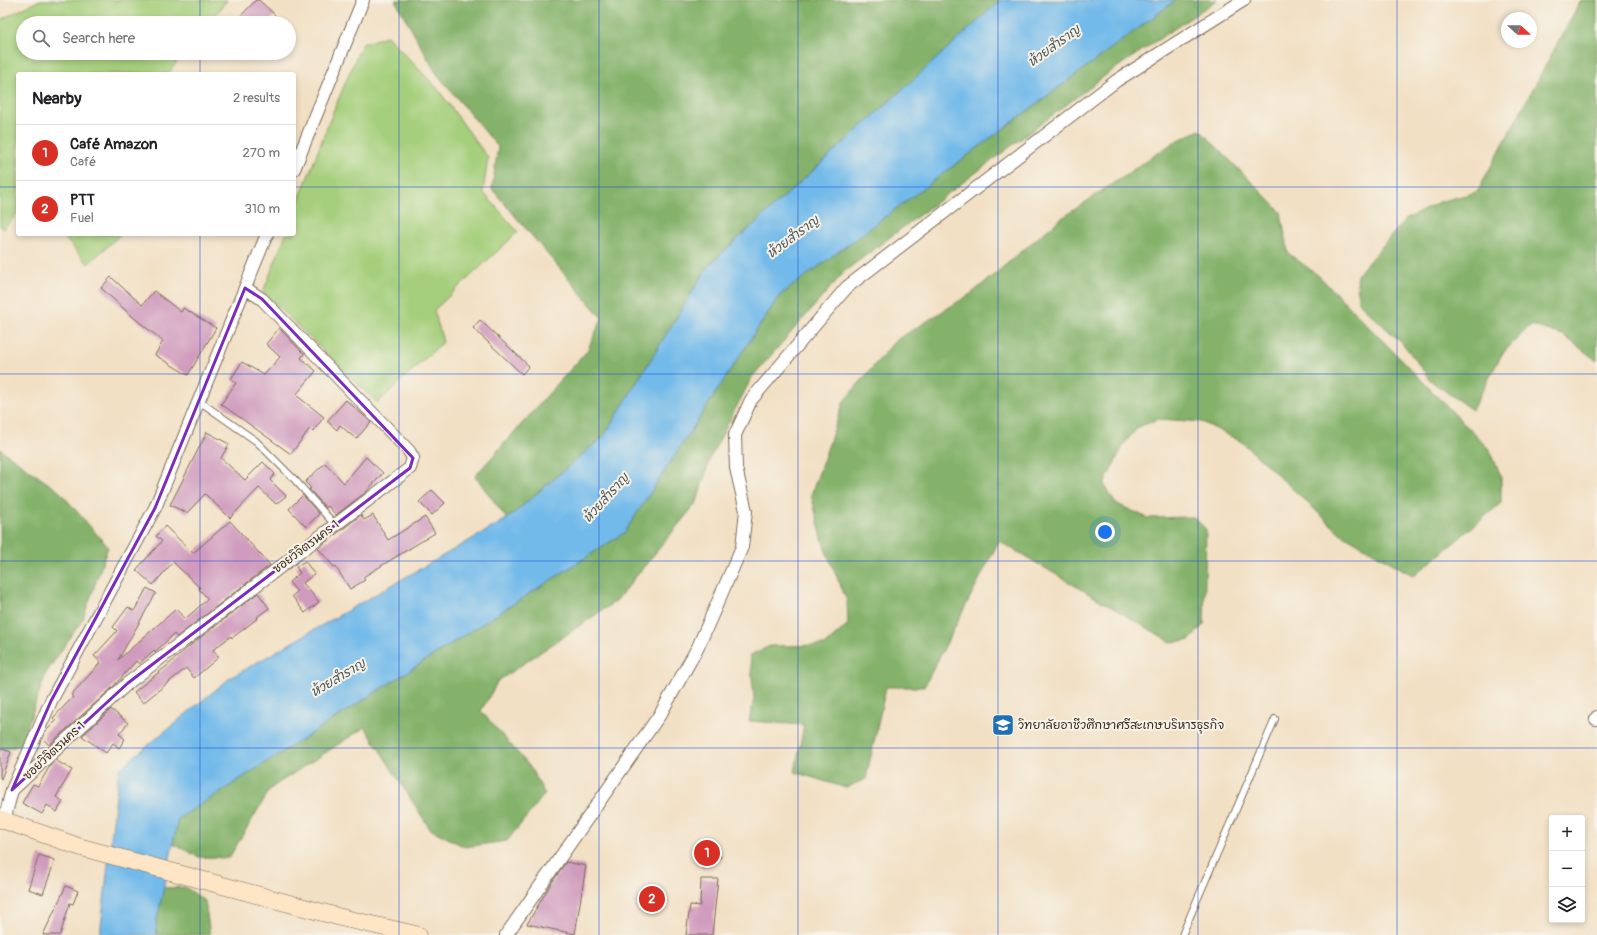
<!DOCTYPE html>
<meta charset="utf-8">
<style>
:root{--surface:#fff;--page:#f6f6f6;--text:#202124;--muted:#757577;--line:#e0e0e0;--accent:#d93025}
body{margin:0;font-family:Pangolin,"Playpen Sans Thai",sans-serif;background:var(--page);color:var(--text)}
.controls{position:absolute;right:12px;bottom:12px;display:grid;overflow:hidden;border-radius:4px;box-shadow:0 2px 6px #0003}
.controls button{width:36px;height:36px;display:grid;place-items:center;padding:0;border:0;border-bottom:1px solid var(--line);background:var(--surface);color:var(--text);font:20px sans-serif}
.compass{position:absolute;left:1501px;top:12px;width:36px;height:36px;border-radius:50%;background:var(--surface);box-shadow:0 2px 6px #0003;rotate:111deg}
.you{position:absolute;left:1105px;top:532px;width:14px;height:14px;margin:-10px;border:3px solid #fff;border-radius:50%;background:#1a73e8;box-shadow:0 0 0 6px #1a73e833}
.badge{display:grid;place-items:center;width:26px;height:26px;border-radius:50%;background:var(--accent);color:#fff;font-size:13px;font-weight:700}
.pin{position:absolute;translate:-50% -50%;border:2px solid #fff;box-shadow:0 1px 4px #0006}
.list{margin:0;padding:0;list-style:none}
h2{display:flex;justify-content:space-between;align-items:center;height:52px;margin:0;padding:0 16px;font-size:17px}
h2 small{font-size:13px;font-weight:400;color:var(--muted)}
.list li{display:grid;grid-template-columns:26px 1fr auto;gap:12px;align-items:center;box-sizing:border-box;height:56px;padding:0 16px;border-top:1px solid var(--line)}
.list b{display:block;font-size:15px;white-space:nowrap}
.list p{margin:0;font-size:13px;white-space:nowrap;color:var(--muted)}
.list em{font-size:13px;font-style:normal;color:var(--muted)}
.icon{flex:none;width:22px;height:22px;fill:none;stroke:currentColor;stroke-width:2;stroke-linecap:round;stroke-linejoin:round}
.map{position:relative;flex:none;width:1597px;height:935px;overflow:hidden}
.search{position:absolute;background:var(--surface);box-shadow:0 2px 6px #0003;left:16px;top:16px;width:280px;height:44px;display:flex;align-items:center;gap:10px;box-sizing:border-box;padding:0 14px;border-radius:22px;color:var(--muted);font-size:15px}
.panel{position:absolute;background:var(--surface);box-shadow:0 2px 6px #0003;left:16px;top:72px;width:280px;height:164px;border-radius:4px}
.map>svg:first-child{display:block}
</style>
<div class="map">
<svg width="1597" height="935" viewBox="0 0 1597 935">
<rect width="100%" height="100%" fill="#f7f3e8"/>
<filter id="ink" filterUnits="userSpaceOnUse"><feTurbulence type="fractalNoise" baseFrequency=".025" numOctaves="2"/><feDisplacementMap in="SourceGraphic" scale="8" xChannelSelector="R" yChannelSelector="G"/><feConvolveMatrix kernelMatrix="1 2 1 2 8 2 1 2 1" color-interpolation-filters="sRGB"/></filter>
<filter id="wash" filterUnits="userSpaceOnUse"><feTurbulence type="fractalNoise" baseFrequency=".012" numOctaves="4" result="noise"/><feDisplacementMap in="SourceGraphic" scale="16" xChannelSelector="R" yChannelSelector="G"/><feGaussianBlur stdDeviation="0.9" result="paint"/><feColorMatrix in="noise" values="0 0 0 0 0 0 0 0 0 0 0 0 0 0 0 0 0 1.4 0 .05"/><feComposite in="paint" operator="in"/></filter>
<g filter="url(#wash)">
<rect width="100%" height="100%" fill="#f2e0c4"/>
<path fill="#a5cf7b" stroke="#707c4c" d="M40 0H227L210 23H23V53H183L168 74H18V213L3 229 0 226V20Z
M387 36 437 88 488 158 483 192 518 232 434 310 443 342 377 403 263 292 286 234H294V213L333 112 362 44Z
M61 234H121L88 264Z"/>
<path fill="#84b26b" stroke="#606e44" d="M395 0H1001L708 266 604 436 507 519 475 476 587 351 602 318 492 189 498 147 436 73Z
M1176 0H1217L1110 72 845 271 752 377 710 458 697 502 616 601 498 681 481 711 530 767 545 794 507 841 465 847 430 829 365 727 271 788 229 858 199 857 173 844 178 819 624 533 779 296Z
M1581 0H1597V361L1563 335 1531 325 1502 354 1472 410 1431 381 1404 345 1358 302 1357 275 1405 220 1439 202 1477 192Z
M1200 130 1281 212 1288 253 1319 276 1490 450 1501 476V503L1414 576 1340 533 1242 442 1202 422 1159 419 1138 427 1124 444 1104 484 1115 503 1148 518 1193 517 1206 529 1204 624 1190 640 1171 642 999 541 924 687H886L866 779 846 788 795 772 804 725 749 721 754 699 750 655 770 646 825 645 848 624 847 601 825 549 811 495 844 401 895 341 972 293 1059 220 1174 142Z
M0 449 60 492 108 547 83 619 46 673 21 745 0 751Z
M185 887 205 901 210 935H157L156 926 163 888Z"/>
<path fill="#72baea" stroke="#567284" d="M1001 0H1176L779 296 624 533 178 819 156 925 157 935H100L119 769 230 678 507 519 604 436 708 266Z"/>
<g id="blocks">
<path fill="#d09bbe" d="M256 0H259L275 15 268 23H234Z
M111 277 142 305 154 291 181 312 183 308 216 328 188 375 155 355 163 341 133 317 101 288Z
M480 320 529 366 522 374 473 328Z
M279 328 304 354 301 358 316 371 296 395 324 417 313 431 310 428 291 454 221 404 236 383 231 379 242 362 264 375 280 357 266 344Z
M346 400 371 422 356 439 340 425 337 430 327 421Z
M207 432 229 444 221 458 245 480 263 462 275 474 270 480 286 496 276 504 259 488 230 518 205 494 187 513 170 505Z
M366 457 383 473 366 492 336 515 328 506 326 508 309 489 311 488 305 482 325 463 344 483Z
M432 490 445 503 432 515 419 502Z
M303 495 319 514 306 527 289 509Z
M361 515 364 520 373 515 388 540 425 517 435 533 363 577 365 580 350 589 335 566 334 567 318 548Z
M230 521 270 565 177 637 174 634 155 652 154 650 139 664 136 661 112 688 49 745 43 739 45 732 56 721 53 718 73 697 71 695 101 662 94 656 117 631 113 627 128 607 134 611 147 588 156 593 118 660 176 609 185 619 208 599 199 589 200 588 173 562 153 585 136 570 162 541 156 536 165 526 193 553Z
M305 561 314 574 303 583 319 602 305 613 292 596 297 592 289 582 300 573 296 567Z
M258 593 269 608 257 617 258 618 232 638 231 636 213 650 219 657 194 678 186 668 143 703 134 692 168 665 187 648Z
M111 709 128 723 119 734 125 739 119 748 113 743 106 753 82 736Z
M0 748 11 752 1 779 0 778Z
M55 760 72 770 56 797 63 801 57 812 47 805 42 814 22 803 33 784 38 786 50 766Z
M705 842 709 849 714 846 721 857 703 868 692 849Z
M39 855 55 860 43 894 28 889Z
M566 862 586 866 575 934 527 924 549 887Z
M701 879H718L712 935H686L690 905 700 906Z
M66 886 78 891 73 904 70 903 60 935H43Z"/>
</g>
</g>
<g filter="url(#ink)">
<use href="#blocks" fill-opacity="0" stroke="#7b6a58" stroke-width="1"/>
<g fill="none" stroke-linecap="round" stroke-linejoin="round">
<g stroke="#7b6a58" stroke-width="8">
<path id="lane" d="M199 401 256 441 295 480 335 525
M1182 935 1275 719"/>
</g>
<g stroke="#7b6a58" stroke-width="14">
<path id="street" d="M294 169 363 0
M1596 719 1597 717
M12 790 128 683 410 468 413 458 409 451 262 299 245 288
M4 821 12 790 51 701 155 508 267 234
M506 935 661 713 698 647 742 547 746 511 736 468 735 435 751 400 847 287 1116 81 1244 0"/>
</g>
<g stroke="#7b6a58" stroke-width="18">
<path id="secondary" d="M0 819 80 847 343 918 418 935"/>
</g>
<use href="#lane" stroke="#fff" stroke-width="6"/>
<use href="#street" stroke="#fff" stroke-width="12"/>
<use href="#secondary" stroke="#fde5c5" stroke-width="17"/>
</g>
</g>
<path fill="none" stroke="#7b2cbf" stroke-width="3" stroke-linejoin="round" d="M245 288 262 299 413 458 410 468 128 683 12 790 51 701 155 508Z"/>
<path fill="none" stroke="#1d4ed8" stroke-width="1" stroke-opacity="0.55" d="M200 0V23M399 0V935M599 0V935M798 0V935M998 0V935M1198 0V935M1397 0V935M200 53V74M0 187H18M294 187H1597M200 234V935M0 374H1597M0 561H1597M0 748H1597"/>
<defs>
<g id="university-square" transform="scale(1.15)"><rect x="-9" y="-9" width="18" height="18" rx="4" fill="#1f6fb2" stroke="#f7f3e8"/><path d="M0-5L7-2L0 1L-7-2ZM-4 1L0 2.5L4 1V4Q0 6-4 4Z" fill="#fff"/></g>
</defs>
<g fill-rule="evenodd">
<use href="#university-square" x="1003" y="725"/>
</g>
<g text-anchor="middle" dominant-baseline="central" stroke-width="4" stroke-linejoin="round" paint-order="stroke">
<g font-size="12" fill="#3b2a1e" stroke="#f7f3e8">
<text transform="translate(306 547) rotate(-37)">ซอยวิจิตรนคร 1</text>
<text transform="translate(54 751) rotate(-43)">ซอยวิจิตรนคร 1</text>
</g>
<g font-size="12" fill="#3b2a1e" stroke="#f7f3e8" text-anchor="start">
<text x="1018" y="725">วิทยาลัยอาชีวศึกษาศรีสะเกษบริหารธุรกิจ</text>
</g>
<g font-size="13" font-style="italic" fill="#4c555b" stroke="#f7f3e8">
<text transform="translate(1054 46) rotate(-36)">ห้วยสำราญ</text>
<text transform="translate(793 237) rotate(-37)">ห้วยสำราญ</text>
<text transform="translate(606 498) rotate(-48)">ห้วยสำราญ</text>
<text transform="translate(338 678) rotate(-31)">ห้วยสำราญ</text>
</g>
</g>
</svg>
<div class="controls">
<button>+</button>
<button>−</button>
<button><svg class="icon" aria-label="layers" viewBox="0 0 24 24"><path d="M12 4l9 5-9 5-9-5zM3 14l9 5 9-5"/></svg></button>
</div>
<svg class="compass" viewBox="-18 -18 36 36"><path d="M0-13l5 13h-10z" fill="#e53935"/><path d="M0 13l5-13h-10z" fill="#757577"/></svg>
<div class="you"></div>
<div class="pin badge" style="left:707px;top:853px">1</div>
<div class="pin badge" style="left:652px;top:899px">2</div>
<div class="search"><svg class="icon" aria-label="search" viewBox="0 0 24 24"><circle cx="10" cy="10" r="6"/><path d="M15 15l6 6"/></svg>Search here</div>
<section class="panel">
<h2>Nearby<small>2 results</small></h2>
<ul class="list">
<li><span class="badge">1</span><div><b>Café Amazon</b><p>Café</p></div><em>270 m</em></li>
<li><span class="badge">2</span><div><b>PTT</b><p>Fuel</p></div><em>310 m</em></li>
</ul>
</section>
</div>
